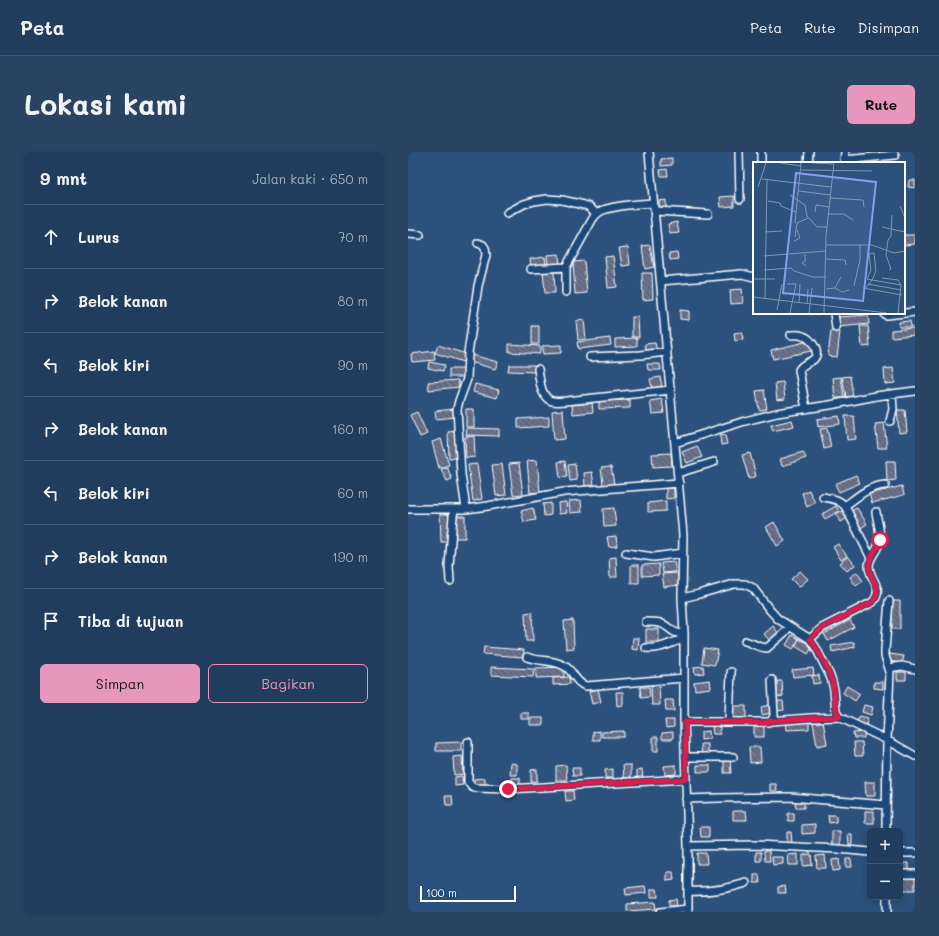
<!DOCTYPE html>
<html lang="id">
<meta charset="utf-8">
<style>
:root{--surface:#213d5d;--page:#294463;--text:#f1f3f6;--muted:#a2aebc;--line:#3e5672;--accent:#e797bd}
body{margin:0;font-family:Mali,sans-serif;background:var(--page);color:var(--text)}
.controls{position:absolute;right:12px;bottom:12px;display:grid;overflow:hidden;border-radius:6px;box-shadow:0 2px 6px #0003}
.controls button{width:36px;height:36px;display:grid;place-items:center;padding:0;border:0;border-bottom:1px solid var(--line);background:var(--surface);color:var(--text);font:20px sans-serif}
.scale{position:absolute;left:12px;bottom:10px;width:96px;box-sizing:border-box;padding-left:4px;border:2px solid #fff;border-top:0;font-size:11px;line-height:14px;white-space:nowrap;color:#fff;-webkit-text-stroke:3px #1f4a7a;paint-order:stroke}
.stop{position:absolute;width:12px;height:12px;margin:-9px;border:3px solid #e11d48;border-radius:50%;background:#fff}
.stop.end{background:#e11d48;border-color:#fff;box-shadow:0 1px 4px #0008}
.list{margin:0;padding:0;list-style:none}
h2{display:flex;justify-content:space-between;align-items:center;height:52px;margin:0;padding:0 16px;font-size:17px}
h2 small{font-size:13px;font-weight:400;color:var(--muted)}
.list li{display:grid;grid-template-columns:26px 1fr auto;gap:12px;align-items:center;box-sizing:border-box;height:64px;padding:0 16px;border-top:1px solid var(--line)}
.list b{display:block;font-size:15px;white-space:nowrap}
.list em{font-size:13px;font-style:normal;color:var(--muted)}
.actions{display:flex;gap:8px;padding:12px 16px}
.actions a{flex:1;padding:9px 0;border:1px solid var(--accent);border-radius:6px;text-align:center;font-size:14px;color:var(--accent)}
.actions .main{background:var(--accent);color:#111}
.icon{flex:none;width:22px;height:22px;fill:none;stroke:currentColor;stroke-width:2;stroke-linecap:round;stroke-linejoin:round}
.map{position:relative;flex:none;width:507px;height:760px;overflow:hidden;border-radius:6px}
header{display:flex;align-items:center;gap:24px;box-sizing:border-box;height:56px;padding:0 20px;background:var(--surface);border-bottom:1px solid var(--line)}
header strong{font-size:19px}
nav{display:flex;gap:22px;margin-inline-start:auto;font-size:14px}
.intro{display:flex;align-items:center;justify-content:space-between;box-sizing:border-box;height:96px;padding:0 24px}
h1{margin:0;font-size:28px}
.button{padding:10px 18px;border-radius:6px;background:var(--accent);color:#111;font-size:14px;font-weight:700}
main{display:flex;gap:24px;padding:0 24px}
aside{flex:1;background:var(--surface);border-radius:6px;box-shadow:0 2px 6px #0003}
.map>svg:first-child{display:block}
</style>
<header>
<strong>Peta</strong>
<nav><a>Peta</a><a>Rute</a><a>Disimpan</a></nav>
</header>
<div class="intro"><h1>Lokasi kami</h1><a class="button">Rute</a></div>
<main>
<aside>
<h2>9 mnt<small>Jalan kaki · 650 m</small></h2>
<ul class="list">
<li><svg class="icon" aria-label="ahead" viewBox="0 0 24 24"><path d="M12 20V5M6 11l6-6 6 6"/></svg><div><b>Lurus</b></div><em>70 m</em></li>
<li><svg class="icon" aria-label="right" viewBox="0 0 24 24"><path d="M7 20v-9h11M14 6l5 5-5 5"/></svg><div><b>Belok kanan</b></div><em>80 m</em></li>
<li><svg class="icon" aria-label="left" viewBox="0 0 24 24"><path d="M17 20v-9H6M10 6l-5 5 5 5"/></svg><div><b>Belok kiri</b></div><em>90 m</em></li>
<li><svg class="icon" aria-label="right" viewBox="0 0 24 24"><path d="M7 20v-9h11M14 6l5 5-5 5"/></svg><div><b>Belok kanan</b></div><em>160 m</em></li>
<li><svg class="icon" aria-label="left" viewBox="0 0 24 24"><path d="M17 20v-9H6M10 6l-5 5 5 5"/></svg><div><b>Belok kiri</b></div><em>60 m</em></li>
<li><svg class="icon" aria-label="right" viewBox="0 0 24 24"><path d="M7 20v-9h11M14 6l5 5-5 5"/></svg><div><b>Belok kanan</b></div><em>190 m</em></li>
<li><svg class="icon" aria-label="arrive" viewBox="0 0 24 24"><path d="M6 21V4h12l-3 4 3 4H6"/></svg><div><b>Tiba di tujuan</b></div></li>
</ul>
<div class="actions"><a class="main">Simpan</a><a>Bagikan</a></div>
</aside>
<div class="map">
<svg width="507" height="760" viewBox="0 0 507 760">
<defs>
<pattern id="building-back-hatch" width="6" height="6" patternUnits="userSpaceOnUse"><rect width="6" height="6" fill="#626b84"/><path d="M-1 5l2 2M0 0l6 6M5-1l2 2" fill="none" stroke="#7a8196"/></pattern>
</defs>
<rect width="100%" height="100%" fill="#2c517c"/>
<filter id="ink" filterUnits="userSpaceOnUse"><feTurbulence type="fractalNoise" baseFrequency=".025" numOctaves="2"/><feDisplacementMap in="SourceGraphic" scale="8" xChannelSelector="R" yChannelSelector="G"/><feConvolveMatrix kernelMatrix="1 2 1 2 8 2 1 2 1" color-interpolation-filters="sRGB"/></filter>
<g filter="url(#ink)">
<path fill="url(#building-back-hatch)" stroke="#fff" d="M264 6V13L253 14V7Z
M259 17 260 24H253L252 18Z
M501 28H507V36L500 35Z
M326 44V54L313 55 312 45Z
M258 48V57L252 58 251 49Z
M269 70 271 81 262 82 260 72Z
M496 83H507V92L496 93Z
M242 93 246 115 237 117 234 94Z
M220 95 222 113 214 114 211 96Z
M269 100 270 107 262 108 261 101Z
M151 102 152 114 140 115 139 103Z
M205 104 209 135 200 136 197 105Z
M137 105 138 113 123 115 122 107Z
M176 109 179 141 167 142 165 110Z
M135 119H146L147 141H137Z
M234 121H244L245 147 235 148Z
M334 137 335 151 323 152 322 138Z
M272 158 281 159V168L272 167Z
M460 163 461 172 431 175 430 165Z
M224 165H230L231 185H224Z
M176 168 178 187 170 188 168 169Z
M502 169 503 175H491V170Z
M124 174H131V192H124Z
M452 174H460L462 194 454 195Z
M507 176V183L483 185V178Z
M423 179 432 180 429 205 420 204Z
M334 180 335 188 327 189 326 181Z
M202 186 203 193 170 197 169 190Z
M229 186V194L207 195V187Z
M401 189 403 199 365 207 363 198Z
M247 191 249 199 238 200 237 192Z
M101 192 132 194V202L101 200Z
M30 193 58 202 55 210 27 201Z
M153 193V201L135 202 134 194Z
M26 199 27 208 4 210 3 202Z
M64 203 90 210 87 217 62 210Z
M21 210 37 213 35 219 20 216Z
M239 212H252L253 218H240Z
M101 213H128L127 220 100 219Z
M485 216 487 231 477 232 476 217Z
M41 217H56L57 225H41Z
M442 224 445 244 438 245 434 225Z
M252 225 254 234 244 236 242 227Z
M433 225 436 246H427L425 226Z
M50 228 51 235 21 238 20 230Z
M375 230 377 247 369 248 367 231Z
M67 232 91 238 89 246 65 240Z
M356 238 359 257 351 258 348 239Z
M254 247 256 261 244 262 242 249Z
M222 248V256L191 257V249Z
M184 251 185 260 165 262 164 253Z
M47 257 48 265 28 267 27 259Z
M58 257H66V275H58Z
M155 258 157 287 146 288 144 259Z
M489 258H497L499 280 491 281Z
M9 260 19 282 12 285 2 263Z
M431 264 432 272 410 275 409 267Z
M437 264H446L448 287 439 288Z
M141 265V274L110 276V267Z
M384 268 386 274 365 279 363 273Z
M476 271 479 296H470L467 272Z
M59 276 91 277V284L58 283Z
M419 276 423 295 416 297 412 277Z
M49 279 50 305 41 306 40 280Z
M317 283 319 292 313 293 312 284Z
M66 284 67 305 58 306 57 285Z
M33 287 41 313 31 316 24 290Z
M289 294 294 305 279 311 274 300Z
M395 300 398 306 374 314 372 307Z
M263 301 264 314 245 315 244 302Z
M342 301 348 324 341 327 334 303Z
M129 308 132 340 122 341 119 309Z
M157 309 159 325 152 326 150 310Z
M478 309H487L488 328 479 329Z
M111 311 115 342 105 343 101 312Z
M69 312 74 347 65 349 60 313Z
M94 312 98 343 88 344 84 313Z
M167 312 169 328 162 329 160 313Z
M39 315 44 327 39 329 33 317Z
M203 315 206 332 195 333 193 316Z
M184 320 186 333 177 334 176 321Z
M448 323 452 331 431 340 427 332Z
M494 334 496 343 464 351 461 342Z
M258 336H266V346L258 347Z
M401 338 407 351 399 355 394 341Z
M173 348 174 360 162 361 161 349Z
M258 349V359L240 360V351Z
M158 350 159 361 151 362 150 351Z
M143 351V363L136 364 135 352Z
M428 354 431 359 417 367 414 362Z
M125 356 128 368 116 370 113 359Z
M206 356 208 374 196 375 195 357Z
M449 356 459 372 453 376 443 359Z
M435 358 439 366 433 370 428 362Z
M32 362H41V390H33Z
M47 364H57V386H47Z
M366 370 377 389 369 394 358 375Z
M208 384 209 394 201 395 199 385Z
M430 392 439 404 433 408 425 395Z
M440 404 447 413 439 419 432 411Z
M208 405 209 425H202L201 406Z
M266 410 268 420 255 421 253 411Z
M251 412V423L234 424V413Z
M223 413H231V431H223Z
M392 419 400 427 391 435 383 427Z
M449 420 455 429 448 434 442 425Z
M270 421 271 433 256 435 254 422Z
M484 449H492V477H484Z
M124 460 125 489H118L117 461Z
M165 468 166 496 158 497 156 469Z
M442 468 446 475 420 489 416 482Z
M365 474 371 482 362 489 356 482Z
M238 477H251V490H238Z
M384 483 391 487 385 497 378 493Z
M225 486H231L230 498 224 497Z
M391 487 405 494 400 502 387 494Z
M446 490 447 495 424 500 423 494Z
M76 495 116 498 115 505 75 502Z
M296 496 310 498 307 513 294 511Z
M482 502 496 504 494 511 480 509Z
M295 514 296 521 287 522 286 515Z
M83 515 126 517 125 525 83 523Z
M156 515V525L128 526V516Z
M405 516 406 523 385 525 384 518Z
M489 520H498V528H489Z
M411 523 412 531 405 532 404 524Z
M161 525 162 532 145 533V526Z
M302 528 303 536 287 538 286 530Z
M369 529H374L375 544 369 545Z
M466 530H475V537L466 536Z
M243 533H251L252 553H244Z
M439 534 452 542 447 549 435 541Z
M232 535H241L242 545 233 546Z
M190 537 193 550 184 552 181 539Z
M208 540H215V553L209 554Z
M257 548H265L266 559H258Z
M367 549H375L376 558 368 559Z
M362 553 363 561 354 563 353 555Z
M456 553 465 555 463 563 454 560Z
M325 554H338V567H325Z
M113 561H121V567H113Z
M451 564 460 566 458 573 449 571Z
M122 566H135V573H122Z
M257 568H266V575L258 576Z
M401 569V577L379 578 378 570Z
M415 569 419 592 409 594 405 570Z
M304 574H312V582H305Z
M356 574V585H346V575Z
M192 579V588H185V580Z
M216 579V585H194V580Z
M301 579 302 587 293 588V580Z
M265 580V587H254V581Z
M456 580V586H446L445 581Z
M245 585H250V599H245Z
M53 590V599H28V591Z
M446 590H454L455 604H447Z
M293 592H300V603H294Z
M341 595H352L353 610 342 611Z
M54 604 55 622 46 623 45 605Z
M316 606H322L323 621H316Z
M103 611 109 612V623H102Z
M158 613 159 628H148V614Z
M215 613H223V625L216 626Z
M268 613V622L257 623 256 614Z
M289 613H302V620H289Z
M164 616H172V624H165Z
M129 617V629L123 630V618Z
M205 617V626H197V618Z
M234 617 235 627 229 628V618Z
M54 624 55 633 47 634V625Z
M77 626V633L66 634V627Z
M104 626H112V634H104Z
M457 630H467V644H458Z
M362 632H368L369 639H362Z
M157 639H165L166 648 158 649Z
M37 644H44L45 653H38Z
M387 649H396V656H388Z
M325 659H338L339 668H325Z
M457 659H466V671H457Z
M380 661H386V669H380Z
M420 663H428V670L421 671Z
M407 672V681L394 682V673Z
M292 675H301V685H293Z
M424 679H432V694H424Z
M379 680H383L384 691H379Z
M440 682H444V693H441Z
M356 699H361L362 709H357Z
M348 700H353V709H348Z
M289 701H298L299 712H289Z
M390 702V713H381L380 703Z
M403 702 404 713 395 714V703Z
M417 703 418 716H409L408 704Z
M364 705H375V712L365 713Z
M431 707 432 718 425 719 424 708Z
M438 707H443L444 715H438Z
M492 711H501V719H492Z
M259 720H265L266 728 259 729Z
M346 723H351L352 731H346Z
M492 726H507V738H492Z
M237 734 238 741 218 743 217 736Z
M377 734 378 741H370V735Z
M243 737H249L250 745H243Z
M268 747 269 754H261V748Z
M247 750 248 757 219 759V752Z"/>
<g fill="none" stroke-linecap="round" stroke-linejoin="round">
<g stroke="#fff" stroke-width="10">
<path id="minor" d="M241 0 275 383 274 446 276 482V566L280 694V760
M331 0 332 47
M353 0V11
M437 8 487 3
M400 11 401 0
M436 11 437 0
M247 59 300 62
M99 61 116 52 126 49 139 47 154 48 176 53 182 55 188 62
M0 82 12 83
M123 117 158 115
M253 129 334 122 346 125
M158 140V115L184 68C186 64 189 61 193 59 206 53 230 52 245 51
M426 161 428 176
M475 161 478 163 507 160
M383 183C387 183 391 182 395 184 402 186 413 199 406 207 401 211 394 212 391 218L398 257
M182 205 232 203 259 200
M130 217C132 228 132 245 144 249 149 250 154 249 158 249L263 238
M482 269 485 257 484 242
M267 291 337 269 369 261 422 253 468 244 507 239
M270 321 306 310
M415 345C426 347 430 347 437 354
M0 357H58L80 354 156 340 271 331
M58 357 53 322 49 257 51 249 59 227 60 201 70 134 78 103 77 96 75 93 70 91
M218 401 246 405 275 401
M463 406 437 354C449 345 461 334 477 333
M42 429 41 414 45 364 46 358
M274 446 291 442 326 432H337L345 436 361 457 370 467 402 487 408 496 423 526 426 537 428 560 431 565 479 588 507 604
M238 470C243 470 247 470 252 471 262 474 263 482 276 482
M402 487 414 476 465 450C477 435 461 428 461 414 461 405 469 400 471 391 474 383 469 369 468 360
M337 489C344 491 352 496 359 496L376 481 381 475
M238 496C252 498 263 490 276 487
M119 505C131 510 147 507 158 515 166 520 167 531 178 534L276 526
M481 516 494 514 507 517
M363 569 403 566 431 565
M277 570H360L363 569 366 564 364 528
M321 570 323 520
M60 590V630L64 635 67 636 100 637 278 627
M277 605H325
M278 647 310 646 382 645 478 653
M478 679 479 588 482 520 477 504V498L481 449
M280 694 348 693 430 697 462 700
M492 701H507
M492 722H507
M280 739C300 740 320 737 338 731
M479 745V760
M252 760 280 757"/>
</g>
<use href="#minor" stroke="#1f4a7a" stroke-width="7"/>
</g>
</g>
<g fill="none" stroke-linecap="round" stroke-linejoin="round" filter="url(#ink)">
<path stroke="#e11d48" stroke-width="5" d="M100 637 278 627 277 570H321L356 571 363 569 403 566 431 565C426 556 427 544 425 534 422 519 411 499 402 487L414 476 465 450C475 437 464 430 461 417 459 406 470 398 472 388"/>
</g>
<g transform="translate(345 10)">
<rect width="152" height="152" fill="#2c517c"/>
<path fill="none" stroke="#8097b0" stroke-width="1" d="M27 1 48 4M59 1 80 2M48 8 119 9M9 17 78 25M5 25 13 1M46 29 77 33M37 33 52 43 54 54 64 65H74M77 36 110 38 111 45M15 39 27 41 28 44 43 50M147 44 152 56M62 50 63 43 76 45M75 52H91L100 58M42 61 48 1M129 65 152 70M12 70 29 69M42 75 44 61 55 56M41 79 47 76 44 68M73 83H119L141 91 152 89M52 92V99L49 101 53 104M11 94 73 89M73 97 92 98 93 103M11 108 38 106 41 109 60 115H73M136 108 138 107 133 93 135 78 138 74 139 53M129 116 145 118 148 123 145 151M0 117H22M119 118 148 123M34 122H43L37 151M115 122 148 128M101 124 107 98V82M82 126 89 130 96 128M110 126 149 133M73 127 82 126 88 115M112 127 119 118 123 109 121 91 116 92 118 108 114 117 119 118M0 135 134 151M12 136 14 18M46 141 47 122M54 142 55 127M24 148 29 122M56 151 59 126M71 151 73 74 81 1"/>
<path fill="#839eea" fill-opacity="0.15" stroke="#839eea" stroke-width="2" d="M43 11 123 20 110 139 30 131Z"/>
<rect width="152" height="152" fill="none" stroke="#fff" stroke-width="2"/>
</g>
</svg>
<div class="controls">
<button>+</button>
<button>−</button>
</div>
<div class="scale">100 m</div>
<div class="stop" style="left:472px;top:388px"></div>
<div class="stop end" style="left:100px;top:637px"></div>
</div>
</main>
